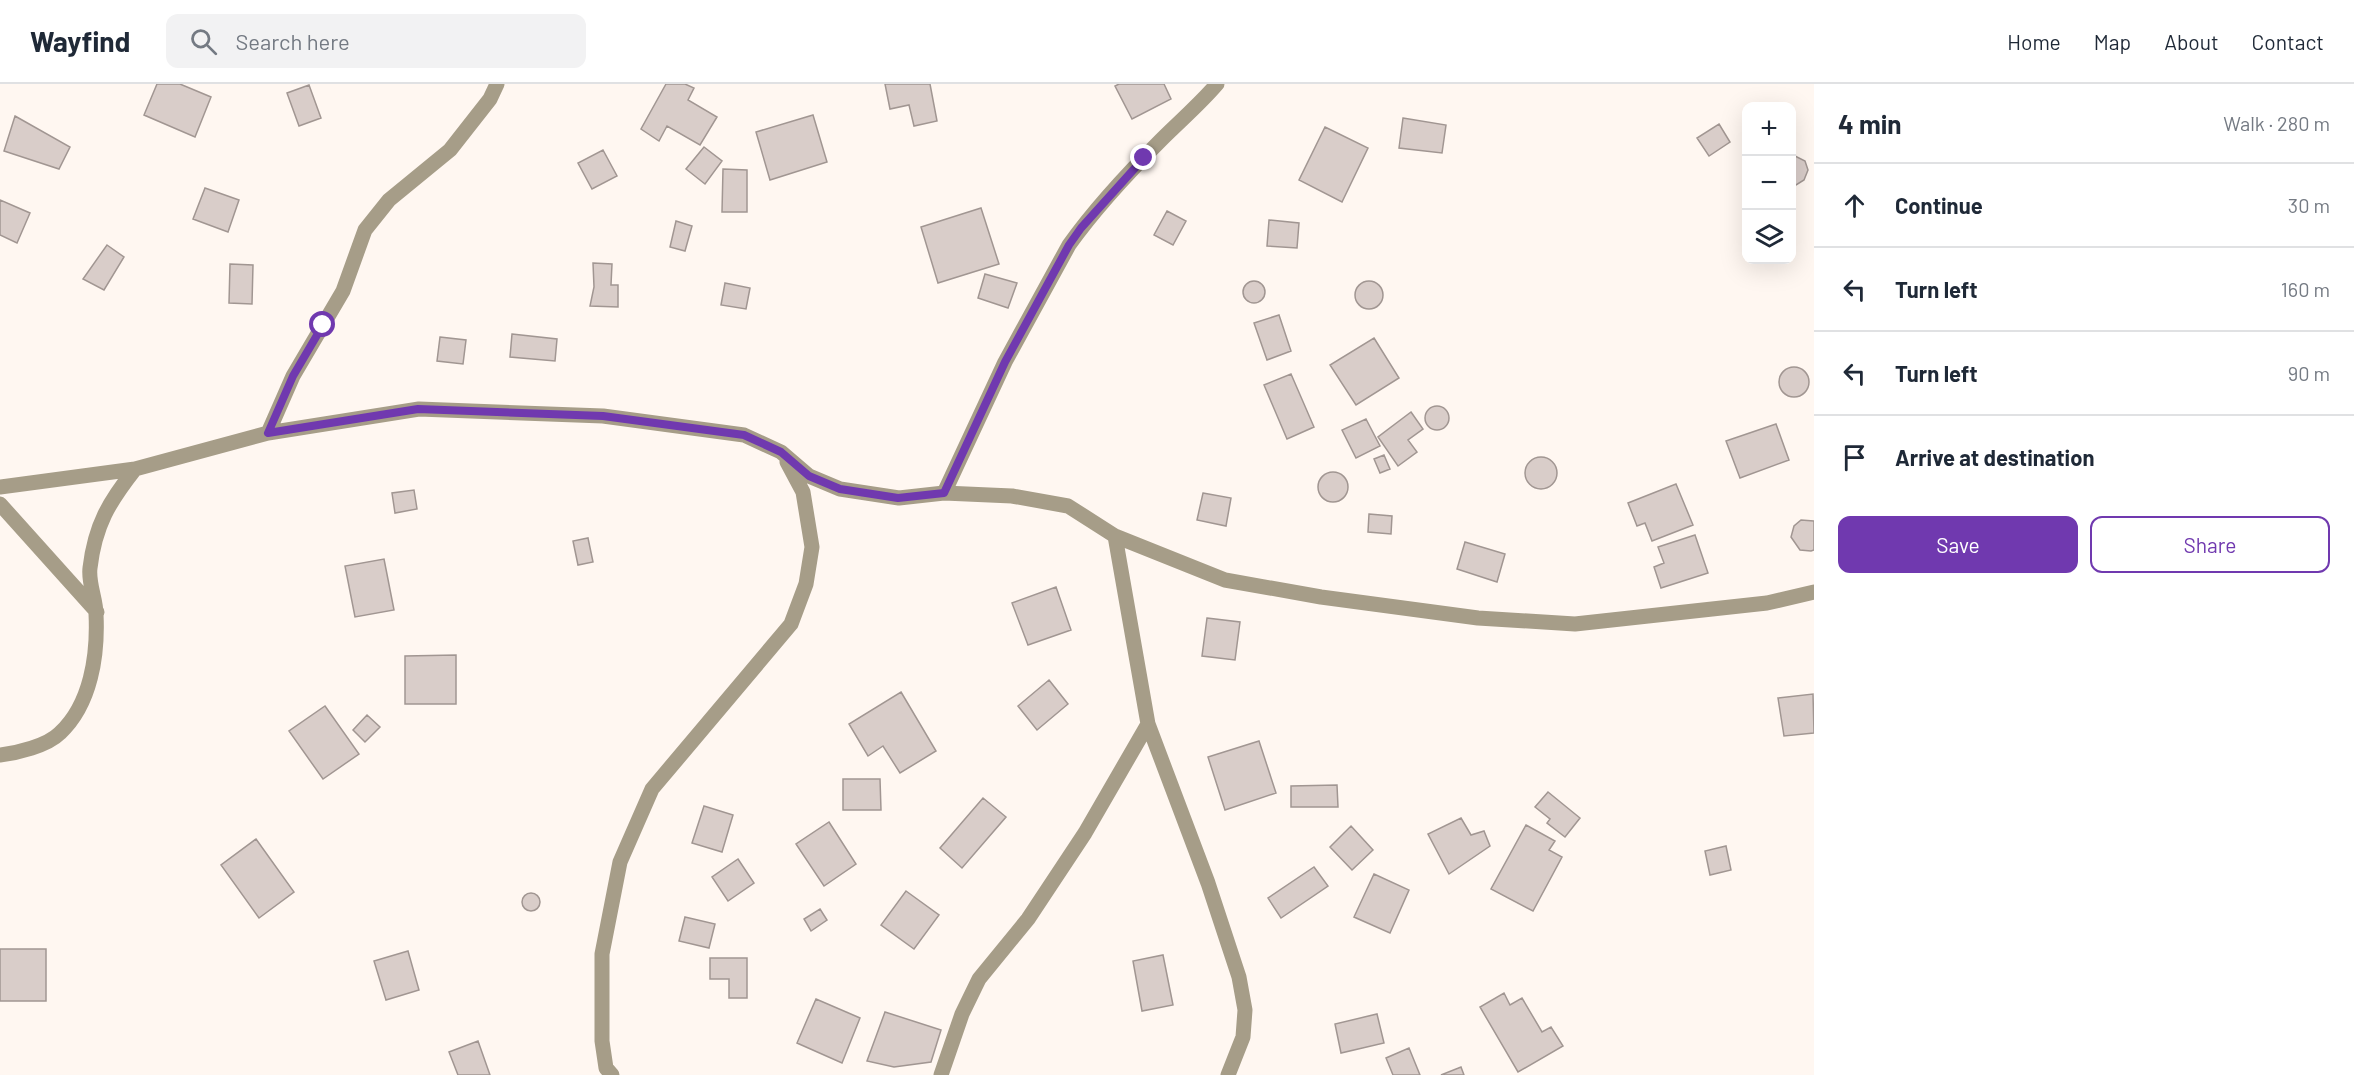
<!DOCTYPE html>
<meta charset="utf-8">
<style>
:root{--surface:#fff;--page:#f2f2f3;--text:#1f2937;--muted:#747a83;--line:#e0e1e3;--accent:#7039af}
body{margin:0;font-family:Barlow,sans-serif;background:var(--page);color:var(--text)}
.controls{position:absolute;right:18px;top:18px;display:grid;overflow:hidden;border-radius:12px;box-shadow:0 6px 24px #0002}
.controls button{width:54px;height:54px;display:grid;place-items:center;padding:0;border:0;border-bottom:2px solid var(--line);background:var(--surface);color:var(--text);font:30px sans-serif}
.stop{position:absolute;width:18px;height:18px;margin:-14px;border:4px solid #7039af;border-radius:50%;background:#fff}
.stop.end{background:#7039af;border-color:#fff;box-shadow:0 2px 6px #0008}
.list{margin:0;padding:0;list-style:none}
h2{display:flex;justify-content:space-between;align-items:center;height:78px;margin:0;padding:0 24px;font-size:26px}
h2 small{font-size:20px;font-weight:400;color:var(--muted)}
.list li{display:grid;grid-template-columns:39px 1fr auto;gap:18px;align-items:center;box-sizing:border-box;height:84px;padding:0 24px;border-top:2px solid var(--line)}
.list b{display:block;font-size:22px;white-space:nowrap}
.list em{font-size:20px;font-style:normal;color:var(--muted)}
.actions{display:flex;gap:12px;padding:18px 24px}
.actions a{flex:1;padding:14px 0;border:2px solid var(--accent);border-radius:12px;text-align:center;font-size:21px;color:var(--accent)}
.actions .main{background:var(--accent);color:#fff}
.icon{flex:none;width:33px;height:33px;fill:none;stroke:currentColor;stroke-width:2;stroke-linecap:round;stroke-linejoin:round}
.map{position:relative;flex:none;width:1814px;height:991px;overflow:hidden}
header{display:flex;align-items:center;gap:36px;box-sizing:border-box;height:84px;padding:0 30px;background:var(--surface);border-bottom:2px solid var(--line)}
header strong{font-size:28px}
nav{display:flex;gap:33px;margin-inline-start:auto;font-size:21px}
.search{width:420px;height:54px;background:var(--page);display:flex;align-items:center;gap:15px;box-sizing:border-box;padding:0 21px;border-radius:12px;color:var(--muted);font-size:22px}
main{display:flex}
aside{flex:1;background:var(--surface)}
.map>svg:first-child{display:block}
</style>
<header>
<strong>Wayfind</strong>
<div class="search"><svg class="icon" aria-label="search" viewBox="0 0 24 24"><circle cx="10" cy="10" r="6"/><path d="M15 15l6 6"/></svg>Search here</div>
<nav><a>Home</a><a>Map</a><a>About</a><a>Contact</a></nav>
</header>
<main>
<div class="map">
<svg width="1814" height="991" viewBox="0 0 1814 991">
<rect width="100%" height="100%" fill="#fff7f1"/>
<path fill="#d9cdc9" stroke="#a19692" stroke-width="1.5" d="M157 0H180L211 13 195 53 144 31Z
M666 0H685L694 4 688 16 717 33 700 61 667 42 659 57 641 45Z
M885 0H930L937 37 914 42 909 21 890 25Z
M1119 0H1164L1171 15 1132 35 1115 2Z
M309 1 321 34 299 42 287 9Z
M813 31 827 78 770 96 756 48Z
M15 32 70 63 59 85 4 67Z
M1403 34 1446 41 1442 69 1399 64Z
M1719 40 1730 58 1709 72 1697 54Z
M1325 43 1368 64 1342 118 1299 96Z
M704 63 722 77 705 100 686 85Z
M603 66 617 92 592 105 578 79Z
M1793 71 1805 77 1808 86 1804 96 1796 101H1792Z
M723 85 747 86V128H722Z
M205 104 239 116 228 148 193 135Z
M0 116 30 129 17 159 0 151Z
M981 124 999 180 938 199 921 143Z
M1167 127 1186 137 1173 161 1154 151Z
M1269 136 1299 139 1297 164 1267 162Z
M676 137 692 142 685 167 670 163Z
M107 161 124 173 104 206 83 195Z
M593 179 612 180 611 201H618V223L590 222 594 203Z
M230 180 253 181 252 220 229 219Z
M985 190 1017 199 1008 224 978 214Z
M1355 211a14 14 0 1 1 28 0a14 14 0 1 1-28 0Z
M1243 208a11 11 0 1 1 22 0a11 11 0 1 1-22 0Z
M725 199 750 204 746 225 721 221Z
M1279 231 1291 267 1267 276 1254 239Z
M512 250 557 255 555 277 510 273Z
M440 253 466 256 463 280 437 277Z
M1374 254 1399 294 1356 321 1330 281Z
M1779 298a15 15 0 1 1 30 0a15 15 0 1 1-30 0Z
M1291 290 1314 343 1287 355 1264 301Z
M1425 334a12 12 0 1 1 24 0a12 12 0 1 1-24 0Z
M1411 328 1423 345 1408 356 1417 368 1398 382 1378 353Z
M1366 335 1380 362 1356 374 1342 346Z
M1776 340 1789 376 1740 394 1726 357Z
M1384 371 1390 385 1380 389 1374 375Z
M1525 389a16 16 0 1 1 32 0a16 16 0 1 1-32 0Z
M1318 403a15 15 0 1 1 30 0a15 15 0 1 1-30 0Z
M1676 400 1693 441 1652 457 1645 439 1637 442 1628 419Z
M414 406 417 425 395 429 392 409Z
M1203 409 1231 414 1226 442 1197 436Z
M1369 430 1392 432 1391 450 1368 448Z
M1801 436 1814 437V466L1811 467 1800 466 1791 453 1794 442Z
M1695 451 1708 489 1661 504 1654 483 1664 479 1658 463Z
M588 454 593 478 578 481 573 457Z
M1465 458 1505 470 1497 498 1457 485Z
M384 475 394 526 355 533 345 482Z
M1056 503 1071 546 1028 561 1012 519Z
M1207 534 1240 538 1235 576 1202 572Z
M456 571V620H405V572Z
M1049 596 1068 620 1037 646 1018 622Z
M901 608 936 667 900 689 883 662 868 672 849 640Z
M1813 610 1814 649 1784 652 1778 614Z
M325 622 359 670 323 695 289 647Z
M367 631 380 643 365 658 353 646Z
M1259 657 1276 709 1225 726 1208 673Z
M843 695H880L881 726H843Z
M1337 701 1338 723H1291V702Z
M1548 708 1580 734 1565 753 1547 739 1550 735 1535 723Z
M983 714 1006 733 962 784 940 764Z
M704 722 733 731 722 768 692 759Z
M1461 734 1471 751 1484 747 1490 762 1449 790 1428 750Z
M829 738 856 780 824 802 796 760Z
M1526 741 1555 757 1549 766 1562 773 1533 827 1491 805Z
M1351 742 1373 766 1352 786 1330 763Z
M256 755 294 808 259 834 221 781Z
M1726 762 1731 786 1710 791 1705 767Z
M738 775 754 799 728 817 712 793Z
M1314 783 1328 802 1281 834 1268 814Z
M1374 790 1409 806 1390 849 1354 833Z
M906 807 939 831 914 865 881 841Z
M522 818a9 9 0 1 1 18 0a9 9 0 1 1-18 0Z
M820 825 827 836 811 847 804 835Z
M685 833 715 840 709 864 679 857Z
M0 865H46V917H0Z
M408 867 419 906 386 916 374 877Z
M1163 871 1173 921 1142 927 1133 877Z
M710 874H747V914H729V895H710Z
M1504 909 1510 921 1522 914 1542 948 1551 943 1563 962 1518 988 1480 923Z
M816 915 860 934 842 979 797 959Z
M885 928 941 946 931 978 894 983 867 977Z
M1377 930 1384 959 1341 969 1335 940Z
M478 957 490 991H458L449 968Z
M1409 964 1420 991H1393L1386 974Z
M1461 983 1464 991H1441Z"/>
<g fill="none" stroke-linecap="round" stroke-linejoin="round">
<path stroke="#a69d88" stroke-width="15" d="M268 349 293 292 343 207 365 146 389 116 450 66 490 15 497 0
M0 403 135 385 268 349 419 325 603 332 744 351 781 368 809 392 840 405 899 414 944 409 1012 412 1068 422 1115 452 1225 496 1321 513 1478 534 1575 540 1767 519 1814 508
M944 409 1005 278 1069 161C1094 126 1130 87 1161 56 1180 37 1200 20 1217 0
M0 420 97 528
M1115 452 1148 640 1208 799 1239 893 1245 926 1243 953 1228 991
M0 671C17 669 47 662 60 649 91 620 98 571 96 530 96 515 88 499 90 484 95 441 109 418 135 385
M612 991 606 984 602 957V870L620 778 652 705 791 540 806 500 812 463 803 408 787 378
M941 991 962 930 979 895 1028 835 1085 749 1148 640"/>
</g>
<g fill="none" stroke-linecap="round" stroke-linejoin="round">
<path stroke="#7039af" stroke-width="8" d="M323 241 293 292 268 349 418 325 603 332 744 351 781 368 809 392 840 405 898 414 944 409 1005 278 1069 161 1081 144 1144 74"/>
</g>
</svg>
<div class="controls">
<button>+</button>
<button>−</button>
<button><svg class="icon" aria-label="layers" viewBox="0 0 24 24"><path d="M12 4l9 5-9 5-9-5zM3 14l9 5 9-5"/></svg></button>
</div>
<div class="stop" style="left:323px;top:241px"></div>
<div class="stop end" style="left:1144px;top:74px"></div>
</div>
<aside>
<h2>4 min<small>Walk · 280 m</small></h2>
<ul class="list">
<li><svg class="icon" aria-label="ahead" viewBox="0 0 24 24"><path d="M12 20V5M6 11l6-6 6 6"/></svg><div><b>Continue</b></div><em>30 m</em></li>
<li><svg class="icon" aria-label="left" viewBox="0 0 24 24"><path d="M17 20v-9H6M10 6l-5 5 5 5"/></svg><div><b>Turn left</b></div><em>160 m</em></li>
<li><svg class="icon" aria-label="left" viewBox="0 0 24 24"><path d="M17 20v-9H6M10 6l-5 5 5 5"/></svg><div><b>Turn left</b></div><em>90 m</em></li>
<li><svg class="icon" aria-label="arrive" viewBox="0 0 24 24"><path d="M6 21V4h12l-3 4 3 4H6"/></svg><div><b>Arrive at destination</b></div></li>
</ul>
<div class="actions"><a class="main">Save</a><a>Share</a></div>
</aside>
</main>
